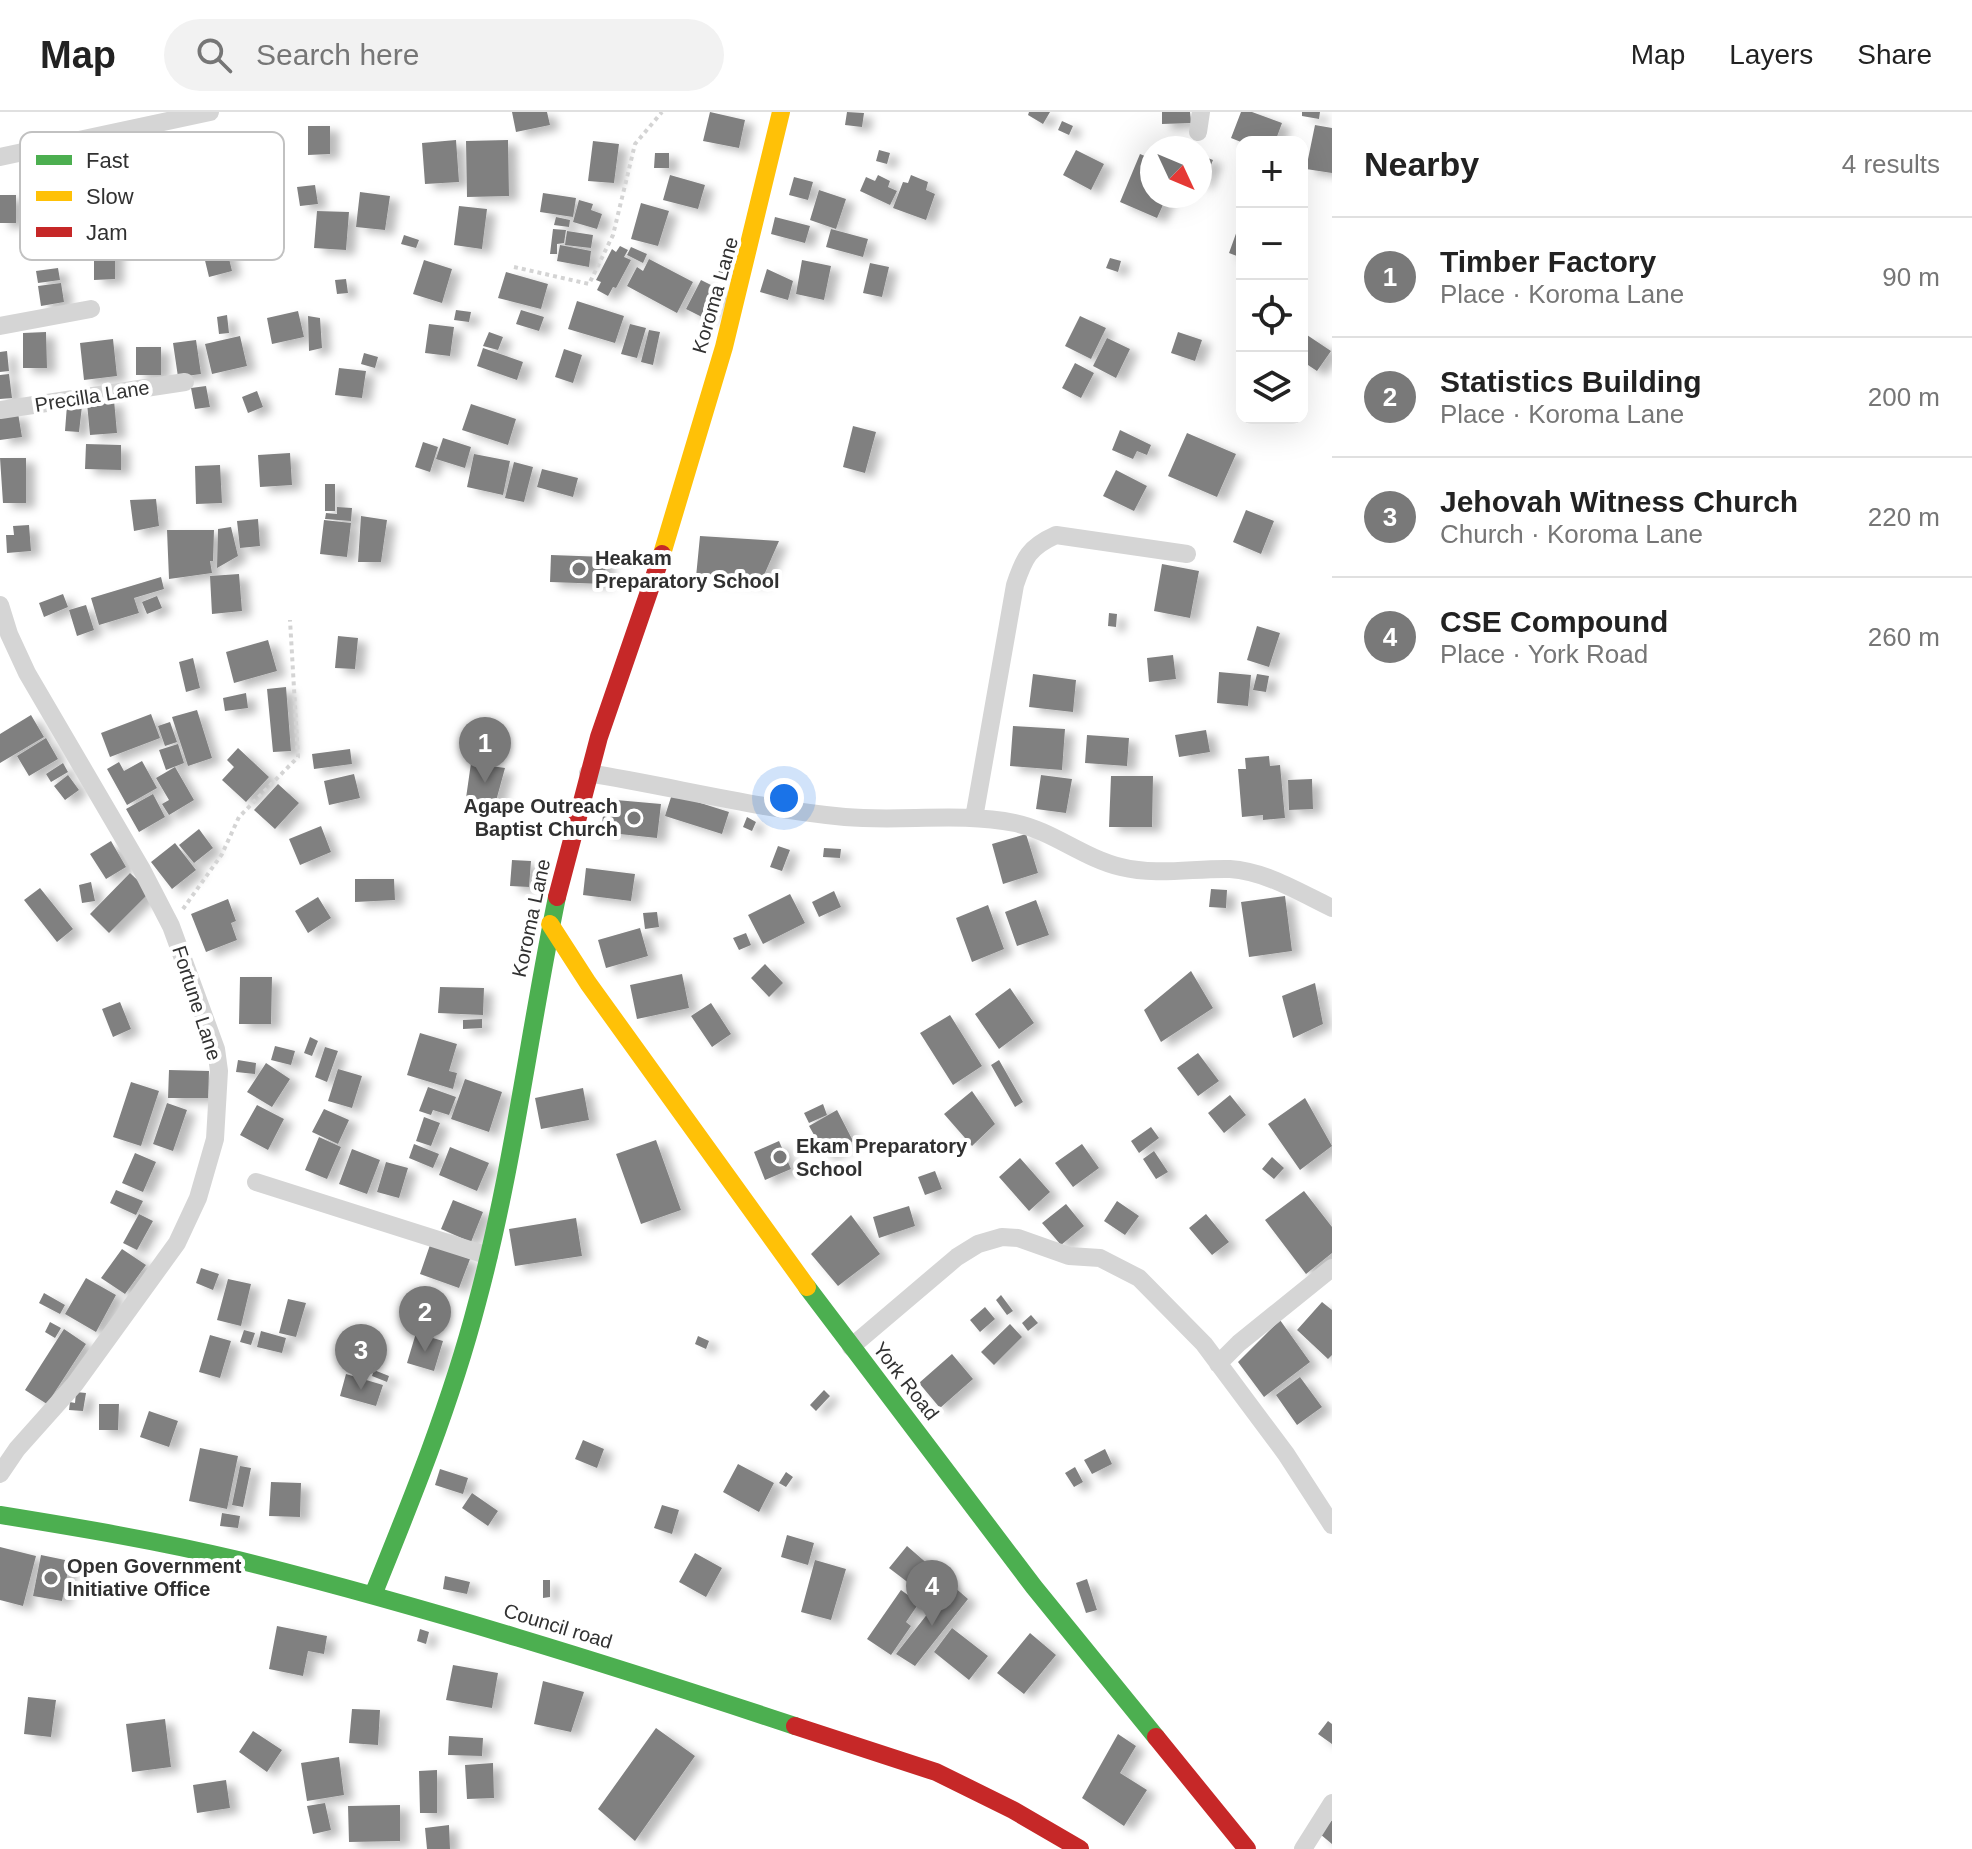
<!DOCTYPE html>
<meta charset="utf-8">
<style>
:root{--surface:#fff;--page:#f2f2f2;--text:#222;--muted:#767676;--line:#e0e0e0;--accent:#797979}
body{margin:0;font-family:Helvetica,sans-serif;background:var(--page);color:var(--text)}
.controls{position:absolute;right:24px;top:24px;display:grid;overflow:hidden;border-radius:16px;box-shadow:0 8px 32px #0002}
.controls button{width:72px;height:72px;display:grid;place-items:center;padding:0;border:0;border-bottom:2px solid var(--line);background:var(--surface);color:var(--text);font:40px sans-serif}
.compass{position:absolute;left:1140px;top:24px;width:72px;height:72px;border-radius:50%;background:var(--surface);box-shadow:0 8px 32px #0002;rotate:134deg}
.you{position:absolute;left:784px;top:686px;width:28px;height:28px;margin:-20px;border:6px solid #fff;border-radius:50%;background:#1a73e8;box-shadow:0 0 0 12px #1a73e833}
.badge{display:grid;place-items:center;width:52px;height:52px;border-radius:50%;background:var(--accent);color:#fff;font-size:26px;font-weight:700}
.pin{position:absolute;translate:-50% -66px;filter:drop-shadow(0 2px 4px #0008)}
.pin::after{content:'';position:absolute;top:42px;width:28px;height:24px;background:inherit;clip-path:polygon(0 0,100% 0,50% 100%)}
.list{margin:0;padding:0;list-style:none}
h2{display:flex;justify-content:space-between;align-items:center;height:104px;margin:0;padding:0 32px;font-size:34px}
h2 small{font-size:26px;font-weight:400;color:var(--muted)}
.list li{display:grid;grid-template-columns:52px 1fr auto;gap:24px;align-items:center;box-sizing:border-box;height:120px;padding:0 32px;border-top:2px solid var(--line)}
.list b{display:block;font-size:30px;white-space:nowrap}
.list p{margin:0;font-size:26px;white-space:nowrap;color:var(--muted)}
.list em{font-size:26px;font-style:normal;color:var(--muted)}
.icon{flex:none;width:44px;height:44px;fill:none;stroke:currentColor;stroke-width:2;stroke-linecap:round;stroke-linejoin:round}
.map{position:relative;flex:none;width:1332px;height:1737px;overflow:hidden}
header{display:flex;align-items:center;gap:48px;box-sizing:border-box;height:112px;padding:0 40px;background:var(--surface);border-bottom:2px solid var(--line)}
header strong{font-size:38px}
nav{display:flex;gap:44px;margin-inline-start:auto;font-size:28px}
.search{width:560px;height:72px;background:var(--page);display:flex;align-items:center;gap:20px;box-sizing:border-box;padding:0 28px;border-radius:44px;color:var(--muted);font-size:30px}
main{display:flex}
aside{flex:1;background:var(--surface)}
.map>svg:first-child{display:block}
</style>
<header>
<strong>Map</strong>
<div class="search"><svg class="icon" aria-label="search" viewBox="0 0 24 24"><circle cx="10" cy="10" r="6"/><path d="M15 15l6 6"/></svg>Search here</div>
<nav><a>Map</a><a>Layers</a><a>Share</a></nav>
</header>
<main>
<div class="map">
<svg width="1332" height="1737" viewBox="0 0 1332 1737">
<defs>
<filter id="shadow"><feDropShadow dx="9" dy="5" stdDeviation="4" flood-color="#0004"/></filter>
</defs>
<rect width="100%" height="100%" fill="#fff"/>
<path fill="#808080" filter="url(#shadow)" d="M512 0H547L550 13 516 20Z
M710 0 745 8 739 36 703 29Z
M847 0 864 1 862 15 845 13Z
M1029 0H1050L1043 12 1028 3Z
M1162 0H1190L1191 11 1162 12Z
M1241 0H1252L1282 11 1275 30H1241L1231 26Z
M1302 0H1320L1319 7 1302 4Z
M1062 9 1073 14 1069 23 1058 18Z
M1315 13 1332 16V61L1306 57Z
M308 14H330V42L308 43Z
M456 28 459 70 425 72 422 31Z
M508 28 509 84 467 85 466 29Z
M593 29 619 32 614 71 588 69Z
M879 38 890 41 887 52 876 49Z
M1076 38 1104 52 1091 78 1063 63Z
M655 41H669V56H654Z
M1140 42 1152 47V84H1167L1157 106 1120 90Z
M1200 43 1213 48 1203 73 1200 72Z
M670 63 705 73 698 97 663 88Z
M878 63 890 69 888 75 897 79 890 93 860 79 866 65 875 69Z
M911 63 928 70 926 78 935 82 926 108 893 96 903 70 908 71Z
M794 65 813 70 808 88 789 83Z
M315 73 318 92 300 94 297 75Z
M819 78 846 87 836 117 810 108Z
M360 80 390 84 385 118 356 115Z
M543 81 576 86 573 105 540 100Z
M0 83H16V111H0Z
M579 88 593 92 591 98 602 102 597 117 573 110Z
M641 91 669 99 658 134 631 127Z
M459 94 487 97 482 137 454 133Z
M317 99 349 100 346 138 314 136Z
M556 105 570 108 569 115 554 113Z
M775 105 810 114 805 131 771 122Z
M1238 116 1242 117V146L1229 141Z
M553 117 566 118 564 131 557 132V142H550Z
M831 117 868 127 863 145 826 135Z
M567 119 593 123 591 136 565 133Z
M404 123 419 128 416 136 401 132Z
M224 126 232 159 209 165 201 132Z
M560 133 591 139 589 155 557 149Z
M94 134H115V167L94 168Z
M620 134 628 138 624 145 631 148 616 176 613 175 608 184 597 178 601 170 596 168 612 137 616 140Z
M631 135 647 142 643 151 627 143Z
M1110 146 1121 149 1118 160 1106 156Z
M649 147 693 170 677 201 627 174 637 155 643 159Z
M724 147 733 149 727 164 718 161Z
M424 148 452 157 442 191 413 182Z
M802 148 831 154 824 188 796 182Z
M870 151 889 155 882 185 863 181Z
M58 156 60 168 38 171 36 159Z
M767 157 793 169 788 188 760 180Z
M506 160 548 172 541 197 498 186Z
M346 167 348 181 337 182 335 168Z
M701 168 721 178 706 207 686 197Z
M61 171 64 190 41 194 38 174Z
M577 189 624 204 615 231 568 217Z
M456 198 471 200 469 210 454 208Z
M521 198 544 205 539 219 516 212Z
M298 199 304 225 272 232 267 206Z
M227 203 229 221 219 222 217 205Z
M308 204 320 206 322 236 309 239Z
M1080 204 1106 216 1091 247 1065 234Z
M429 212 454 215 450 244 425 241Z
M630 212 646 216 637 246 621 242Z
M649 218 660 220 653 253 641 250Z
M46 220 47 256H23V221Z
M489 220 503 225 498 238 483 234Z
M1178 220 1202 228 1195 249 1171 241Z
M1307 223 1331 239 1317 259 1302 249V231Z
M240 224 247 254 212 262 205 232Z
M1107 226 1130 237 1116 266 1093 254Z
M113 227 117 264 84 268 80 231Z
M196 228 201 262 178 265 173 231Z
M136 235H161V263H136Z
M483 236 523 250 517 268 477 254Z
M564 237 582 243 573 271 555 265Z
M7 239 9 259 0 260V240Z
M364 241 378 245 375 256 361 252Z
M1075 251 1094 261 1081 286 1062 276Z
M339 256 366 259 362 286 335 283Z
M9 262 12 286 0 287V263Z
M206 274 210 295 195 297 191 276Z
M257 279 263 295 248 301 242 285Z
M114 288 117 321 90 323 87 291Z
M471 292 516 307 508 333 462 318Z
M67 293 82 294 79 320 65 319Z
M18 301 22 325 0 328V304Z
M853 314 876 320 865 361 843 355Z
M1120 318 1151 333 1147 343 1137 339 1133 347 1112 338Z
M1187 321 1236 342 1217 385 1168 364Z
M443 326 471 335 465 356 436 347Z
M423 330 438 335 430 360 415 355Z
M86 332 121 333V358L85 357Z
M290 341 292 373 260 375 258 343Z
M474 342 510 349 503 383 467 375Z
M0 346H26V391H3Z
M514 350 533 355 524 390 505 386Z
M220 353 222 391 196 392 195 354Z
M542 357 578 366 573 385 537 375Z
M1116 358 1147 374 1134 399 1103 384Z
M325 372H335V399H325Z
M156 387 159 414 134 419 130 388Z
M337 395 352 396 351 409 325 407 326 401 337 402Z
M1246 398 1274 409 1261 442 1233 430Z
M361 404 387 408 381 450H358Z
M258 407 260 434 240 436 237 409Z
M324 408 351 411 347 445 320 442Z
M29 413 31 439 7 441 6 423H14L13 414Z
M231 415 238 444 217 456 218 417Z
M167 418H214L213 449H210L212 461 169 467Z
M700 424 779 429 761 470 696 465Z
M551 443 606 445 605 472 550 470Z
M1162 452 1199 459 1190 506 1154 499Z
M239 462 242 499 212 502 210 464Z
M161 465 164 477 134 486 139 501 99 513 91 486Z
M63 482 68 495 44 505 39 491Z
M157 484 162 496 147 502 142 490Z
M86 493 94 518 77 524 69 498Z
M1109 501 1117 502 1116 515 1108 514Z
M1257 514 1280 521 1269 555 1247 548Z
M338 524 358 526 355 557 335 556Z
M268 528 277 559 234 571 226 540Z
M1173 543 1176 567 1149 570 1147 546Z
M193 546 200 576 186 580 179 550Z
M1219 560 1251 563 1248 594 1217 591Z
M1033 562 1076 568 1073 600 1029 595Z
M1257 562 1269 564 1266 580 1253 578Z
M286 575 291 639 273 640 267 577Z
M246 581 248 596 225 599 223 586Z
M197 598 212 646 188 654 172 605Z
M151 602 160 626 110 645 101 621Z
M31 603 44 625 0 651V622Z
M170 610 177 630 165 634 158 614Z
M1013 614 1065 617 1062 658 1010 654Z
M1206 618 1210 640 1179 645 1175 623Z
M1087 623 1129 626 1127 654 1085 651Z
M46 626 58 647 29 664 17 644Z
M178 632 184 651 166 658 159 638Z
M238 636 269 665 246 690 222 668 234 655 227 648Z
M350 637 352 652 314 657 312 642Z
M1269 644 1270 654 1280 653 1285 706 1263 708V703L1242 705 1238 657H1246L1245 646Z
M142 649 157 676 127 693 107 657 119 650 124 659Z
M63 651 68 660 51 670 46 662Z
M471 651 505 656 496 689 466 686Z
M175 655 194 688 169 703 162 692 169 688 156 666Z
M354 662 360 686 329 693 324 669Z
M68 663 79 678 65 688 54 674Z
M1041 663 1072 667 1066 701 1036 697Z
M1111 664H1153L1152 715H1109Z
M1312 667 1313 697 1289 698 1288 668Z
M278 672 299 691 275 717 254 698Z
M153 682 165 705 139 720 126 697Z
M672 682 729 700 722 722 665 704Z
M605 687 661 692 657 726 601 720Z
M747 705 756 710 752 719 743 715Z
M321 714 331 740 300 753 289 727Z
M199 717 213 736 194 751 179 733Z
M1026 722 1038 761 1003 772 992 732Z
M111 729 126 755 106 767 90 742Z
M175 731 196 758 172 777 151 750Z
M778 734 790 738 782 759 770 755Z
M824 736 841 737 840 746 823 745Z
M512 748 531 749 529 775 510 774Z
M586 756 635 762 631 789 583 783Z
M130 761 150 780 109 821 90 802Z
M355 767H394L395 788 355 790Z
M91 770 95 789 82 791 79 773Z
M40 776 73 817 57 830 24 788Z
M1211 777 1227 778 1226 796 1209 795Z
M834 779 841 795 819 805 812 790Z
M790 782 805 811 763 832 748 803Z
M1285 784 1292 839 1249 845 1241 790Z
M318 785 331 806 308 821 295 799Z
M228 787 236 809 231 811 237 828 206 840 191 802Z
M1036 788 1049 823 1017 834 1005 800Z
M988 793 1004 837 972 850 956 806Z
M657 800 659 815 645 817 643 801Z
M640 816 648 844 606 856 598 828Z
M746 821 751 833 739 838 733 826Z
M765 852 783 871 769 885 751 866Z
M1191 859 1213 896 1161 930 1144 898Z
M682 862 689 896 637 907 630 873Z
M240 865H272L271 912H239Z
M1315 871 1323 912 1293 926 1282 884Z
M440 875 484 876 483 903 438 901Z
M1010 876 1034 911 999 937 975 902Z
M120 890 131 917 113 925 102 897Z
M711 891 731 922 712 935 691 904Z
M950 903 982 954 953 973 920 921Z
M482 907V916L463 917V908Z
M420 921 457 932 449 959 457 961 453 977 407 963Z
M310 925 318 929 312 944 304 941Z
M275 934 295 939 291 953 271 948Z
M325 935 338 939 327 970 315 965Z
M1198 941 1219 969 1198 984 1177 956Z
M238 948 256 951 255 962 236 960Z
M999 948 1023 990 1015 995 991 953Z
M266 951 290 967 272 995 247 980Z
M338 957 362 964 352 996 328 989Z
M169 958 209 959 208 986H168Z
M465 967 502 980 489 1020 451 1007Z
M131 970 159 979 141 1034 113 1025Z
M428 975 456 985 449 1003 433 998 431 1003 419 999Z
M583 976 589 1008 541 1017 535 986Z
M972 979 995 1012 972 1034 944 1002Z
M1230 983 1246 1003 1224 1021 1208 1001Z
M1305 986 1332 1034 1300 1058 1268 1012Z
M167 991 187 998 173 1039 153 1032Z
M823 992 827 1003 809 1011 804 1001Z
M257 993 284 1007 268 1038 240 1023Z
M324 997 349 1008 338 1032 312 1020Z
M837 998 853 1029 826 1044 809 1014Z
M424 1005 440 1011 431 1034 416 1029Z
M1151 1015 1159 1026 1139 1041 1131 1029Z
M319 1025 341 1035 327 1067 305 1058Z
M656 1028 681 1098 641 1112 616 1042Z
M779 1029 791 1057 765 1068 754 1040Z
M414 1032 439 1042 433 1056 409 1046Z
M1082 1032 1099 1056 1073 1075 1055 1051Z
M450 1035 489 1051 477 1079 439 1063Z
M352 1037 380 1048 367 1082 339 1072Z
M1154 1039 1168 1060 1156 1067 1143 1047Z
M135 1041 156 1050 143 1080 122 1071Z
M1272 1045 1284 1056 1274 1067 1262 1057Z
M1020 1046 1050 1080 1029 1099 999 1065Z
M386 1050 408 1056 399 1086 377 1080Z
M935 1059 942 1077 925 1083 918 1065Z
M116 1078 143 1089 136 1103 110 1091Z
M1304 1079 1332 1115V1141L1306 1162 1265 1108Z
M453 1088 483 1100 471 1130 441 1117Z
M1117 1089 1139 1104 1125 1123 1104 1109Z
M1066 1092 1084 1114 1061 1133 1042 1111Z
M909 1094 915 1114 879 1126 873 1105Z
M139 1102 153 1109 137 1138 123 1131Z
M1206 1102 1229 1130 1212 1143 1189 1116Z
M851 1103 880 1142 838 1174 811 1142Z
M576 1106 582 1144 515 1154 509 1117Z
M430 1133 470 1147 459 1176 420 1162Z
M122 1137 146 1153 125 1182 101 1166Z
M201 1156 219 1162 213 1178 196 1171Z
M86 1166 116 1183 96 1220 65 1202Z
M228 1167 251 1172 241 1214 217 1208Z
M44 1181 65 1193 60 1202 39 1191Z
M1001 1183 1013 1199 1007 1203 996 1188Z
M288 1187 306 1191 296 1225 279 1221Z
M1322 1190 1332 1198V1243L1328 1247 1297 1218Z
M985 1195 995 1207 980 1220 970 1208Z
M1031 1203 1038 1211 1028 1219 1022 1211Z
M1280 1208 1310 1250 1264 1285 1238 1250Z
M50 1210 61 1216 55 1226 45 1220Z
M1010 1212 1022 1225 994 1253 981 1240Z
M64 1217 86 1232 47 1292 25 1278Z
M244 1218 255 1221 251 1233 240 1230Z
M261 1219 286 1226 282 1241 257 1235Z
M416 1221 443 1229 434 1259 407 1251Z
M210 1223 231 1229 220 1266 199 1260Z
M698 1224 709 1229 706 1237 695 1232Z
M952 1242 973 1267 940 1296 919 1271Z
M374 1258 389 1264 387 1270 372 1264Z
M346 1262 383 1273 376 1294 340 1284Z
M1300 1265 1322 1295 1297 1313 1276 1283Z
M824 1278 830 1284 816 1299 810 1293Z
M76 1280 86 1281 83 1299 69 1298 70 1290 75 1291Z
M99 1292H119L118 1318H99Z
M149 1299 178 1309 169 1335 140 1325Z
M583 1328 604 1337 597 1356 575 1347Z
M200 1336 238 1344 227 1397 189 1389Z
M1105 1337 1112 1352 1092 1362 1084 1348Z
M738 1352 774 1371 759 1400 723 1380Z
M240 1354 251 1356 243 1395 232 1393Z
M1075 1355 1083 1370 1074 1375 1065 1361Z
M440 1357 468 1366 463 1382 435 1373Z
M786 1360 793 1365 786 1375 779 1371Z
M271 1370 301 1371 300 1405 269 1404Z
M472 1381 498 1399 488 1414 462 1396Z
M662 1393 679 1398 672 1422 654 1416Z
M222 1401 240 1404 238 1416 220 1414Z
M787 1423 814 1431 808 1453 781 1445Z
M907 1434 968 1487 915 1554 896 1542 943 1482 920 1460 910 1472 889 1456Z
M0 1435 36 1444 23 1494 0 1488Z
M695 1441 722 1456 706 1485 679 1470Z
M41 1443 70 1449 62 1489 33 1484Z
M815 1448 846 1457 831 1508 801 1500Z
M445 1464 470 1470 467 1482 443 1477Z
M1087 1467 1097 1498 1086 1501 1076 1471Z
M543 1468H550V1485L543 1486Z
M901 1478 919 1491 906 1510 911 1514 891 1543 867 1527Z
M277 1514 327 1524 324 1542 308 1539 303 1564 269 1557Z
M952 1516 988 1544 969 1568 934 1540Z
M420 1517 429 1520 426 1532 417 1529Z
M1030 1521 1056 1543 1024 1582 997 1561Z
M453 1553 498 1561 492 1596 446 1588Z
M543 1569 584 1580 571 1620 534 1612Z
M28 1585 56 1588 51 1625 24 1622Z
M352 1597 380 1598 378 1633 349 1631Z
M165 1607 171 1655 132 1660 126 1612Z
M1328 1609 1332 1612V1632L1318 1622Z
M656 1616 695 1644 635 1729 598 1697Z
M253 1619 282 1638 267 1660 239 1640Z
M1118 1622 1136 1634 1120 1661 1147 1678 1124 1714 1082 1686Z
M449 1624 483 1626 482 1644 448 1643Z
M339 1645 344 1683 307 1689 301 1651Z
M493 1651 494 1686 467 1687 465 1653Z
M437 1658V1701H420L419 1659Z
M226 1668 230 1696 197 1701 193 1673Z
M325 1691 331 1718 313 1722 307 1694Z
M400 1693V1729L349 1730 348 1694Z
M1332 1708V1732L1320 1722Z
M449 1713 450 1737H427L425 1716Z"/>
<g fill="none" stroke-linecap="round" stroke-linejoin="round">
<path stroke="#d4d4d4" stroke-width="4" stroke-dasharray="4 4" stroke-linecap="butt" d="M514 155 589 172 613 123 635 32 662 0
M183 797 222 742 239 705 298 645 290 508"/>
<path stroke="#d5d5d5" stroke-width="18" d="M1198 20 1201 0
M0 45 210 0
M0 214 91 197
M0 298 185 270
M0 493 9 522 27 561 141 756 171 814 216 937 219 959 215 1027 198 1086 177 1131 75 1272 17 1337 0 1362
M588 661C674 675 759 697 845 705 901 710 959 700 1015 711 1053 719 1083 746 1121 755 1157 764 1194 756 1230 757 1265 759 1301 781 1332 796
M974 706 1015 473C1024 446 1029 435 1056 423L1187 442
M256 1070 489 1144
M851 1235 957 1145 978 1132 1002 1125 1018 1126 1069 1144 1100 1146 1139 1166 1204 1232 1286 1342 1332 1413
M1218 1252 1239 1231 1332 1156
M1303 1737 1332 1691"/>
<path stroke="#4caf50" stroke-width="18" d="M807 1175 1034 1475 1156 1625
M0 1403C80 1416 159 1429 238 1448 426 1495 611 1553 795 1614
M373 1483C412 1387 451 1291 477 1191 513 1058 529 920 557 785"/>
<path stroke="#ffc107" stroke-width="18" d="M662 442 724 235 781 0
M550 812 588 871 807 1175"/>
<path stroke="#c62828" stroke-width="18" d="M557 785 599 625 662 442
M795 1614 936 1660 1013 1698 1080 1737
M1156 1625 1247 1737"/>
</g>
<g fill="#797979" stroke="#fff" stroke-width="3">
<circle cx="579" cy="457" r="8"/>
<circle cx="634" cy="706" r="8"/>
<circle cx="780" cy="1045" r="8"/>
<circle cx="51" cy="1466" r="8"/>
</g>
<g text-anchor="middle" dominant-baseline="central" stroke-width="8" stroke-linejoin="round" paint-order="stroke">
<g font-size="20" fill="#313131" stroke="#fff">
<text transform="translate(715 183) rotate(-74)">Koroma Lane</text>
<text transform="translate(92 284) rotate(-9)">Precilla Lane</text>
<text transform="translate(531 806) rotate(-78)">Koroma Lane</text>
<text transform="translate(197 891) rotate(72)">Fortune Lane</text>
<text transform="translate(906 1269) rotate(52)">York Road</text>
<text transform="translate(558 1514) rotate(17)">Council road</text>
</g>
<g font-size="20" font-weight="bold" fill="#313131" stroke="#fff" text-anchor="start">
<text x="595" y="446">Heakam<tspan x="595" dy="23">Preparatory School</tspan></text>
<text x="618" y="694" text-anchor="end">Agape Outreach<tspan x="618" dy="23">Baptist Church</tspan></text>
<text x="796" y="1034">Ekam Preparatory<tspan x="796" dy="23">School</tspan></text>
<text x="67" y="1454">Open Government<tspan x="67" dy="23">Initiative Office</tspan></text>
</g>
</g>
<rect x="20" y="20" width="264" height="128" rx="12" fill="#fff" stroke="#c1c1c1" stroke-width="2"/>
<rect x="36" y="43" width="36" height="10" fill="#4caf50"/>
<rect x="36" y="79" width="36" height="10" fill="#ffc107"/>
<rect x="36" y="115" width="36" height="10" fill="#c62828"/>
<g font-size="22" fill="#313131">
<text x="86" y="56">Fast</text>
<text x="86" y="92">Slow</text>
<text x="86" y="128">Jam</text>
</g>
</svg>
<div class="controls">
<button>+</button>
<button>−</button>
<button><svg class="icon" aria-label="locate" viewBox="0 0 24 24"><circle cx="12" cy="12" r="6"/><path d="M12 2v4M12 18v4M2 12h4M18 12h4"/></svg></button>
<button><svg class="icon" aria-label="layers" viewBox="0 0 24 24"><path d="M12 4l9 5-9 5-9-5zM3 14l9 5 9-5"/></svg></button>
</div>
<svg class="compass" viewBox="-18 -18 36 36"><path d="M0-13l5 13h-10z" fill="#e53935"/><path d="M0 13l5-13h-10z" fill="#767676"/></svg>
<div class="you"></div>
<div class="pin badge" style="left:485px;top:671px">1</div>
<div class="pin badge" style="left:425px;top:1240px">2</div>
<div class="pin badge" style="left:361px;top:1278px">3</div>
<div class="pin badge" style="left:932px;top:1514px">4</div>
</div>
<aside>
<h2>Nearby<small>4 results</small></h2>
<ul class="list">
<li><span class="badge">1</span><div><b>Timber Factory</b><p>Place · Koroma Lane</p></div><em>90 m</em></li>
<li><span class="badge">2</span><div><b>Statistics Building</b><p>Place · Koroma Lane</p></div><em>200 m</em></li>
<li><span class="badge">3</span><div><b>Jehovah Witness Church</b><p>Church · Koroma Lane</p></div><em>220 m</em></li>
<li><span class="badge">4</span><div><b>CSE Compound</b><p>Place · York Road</p></div><em>260 m</em></li>
</ul>
</aside>
</main>
